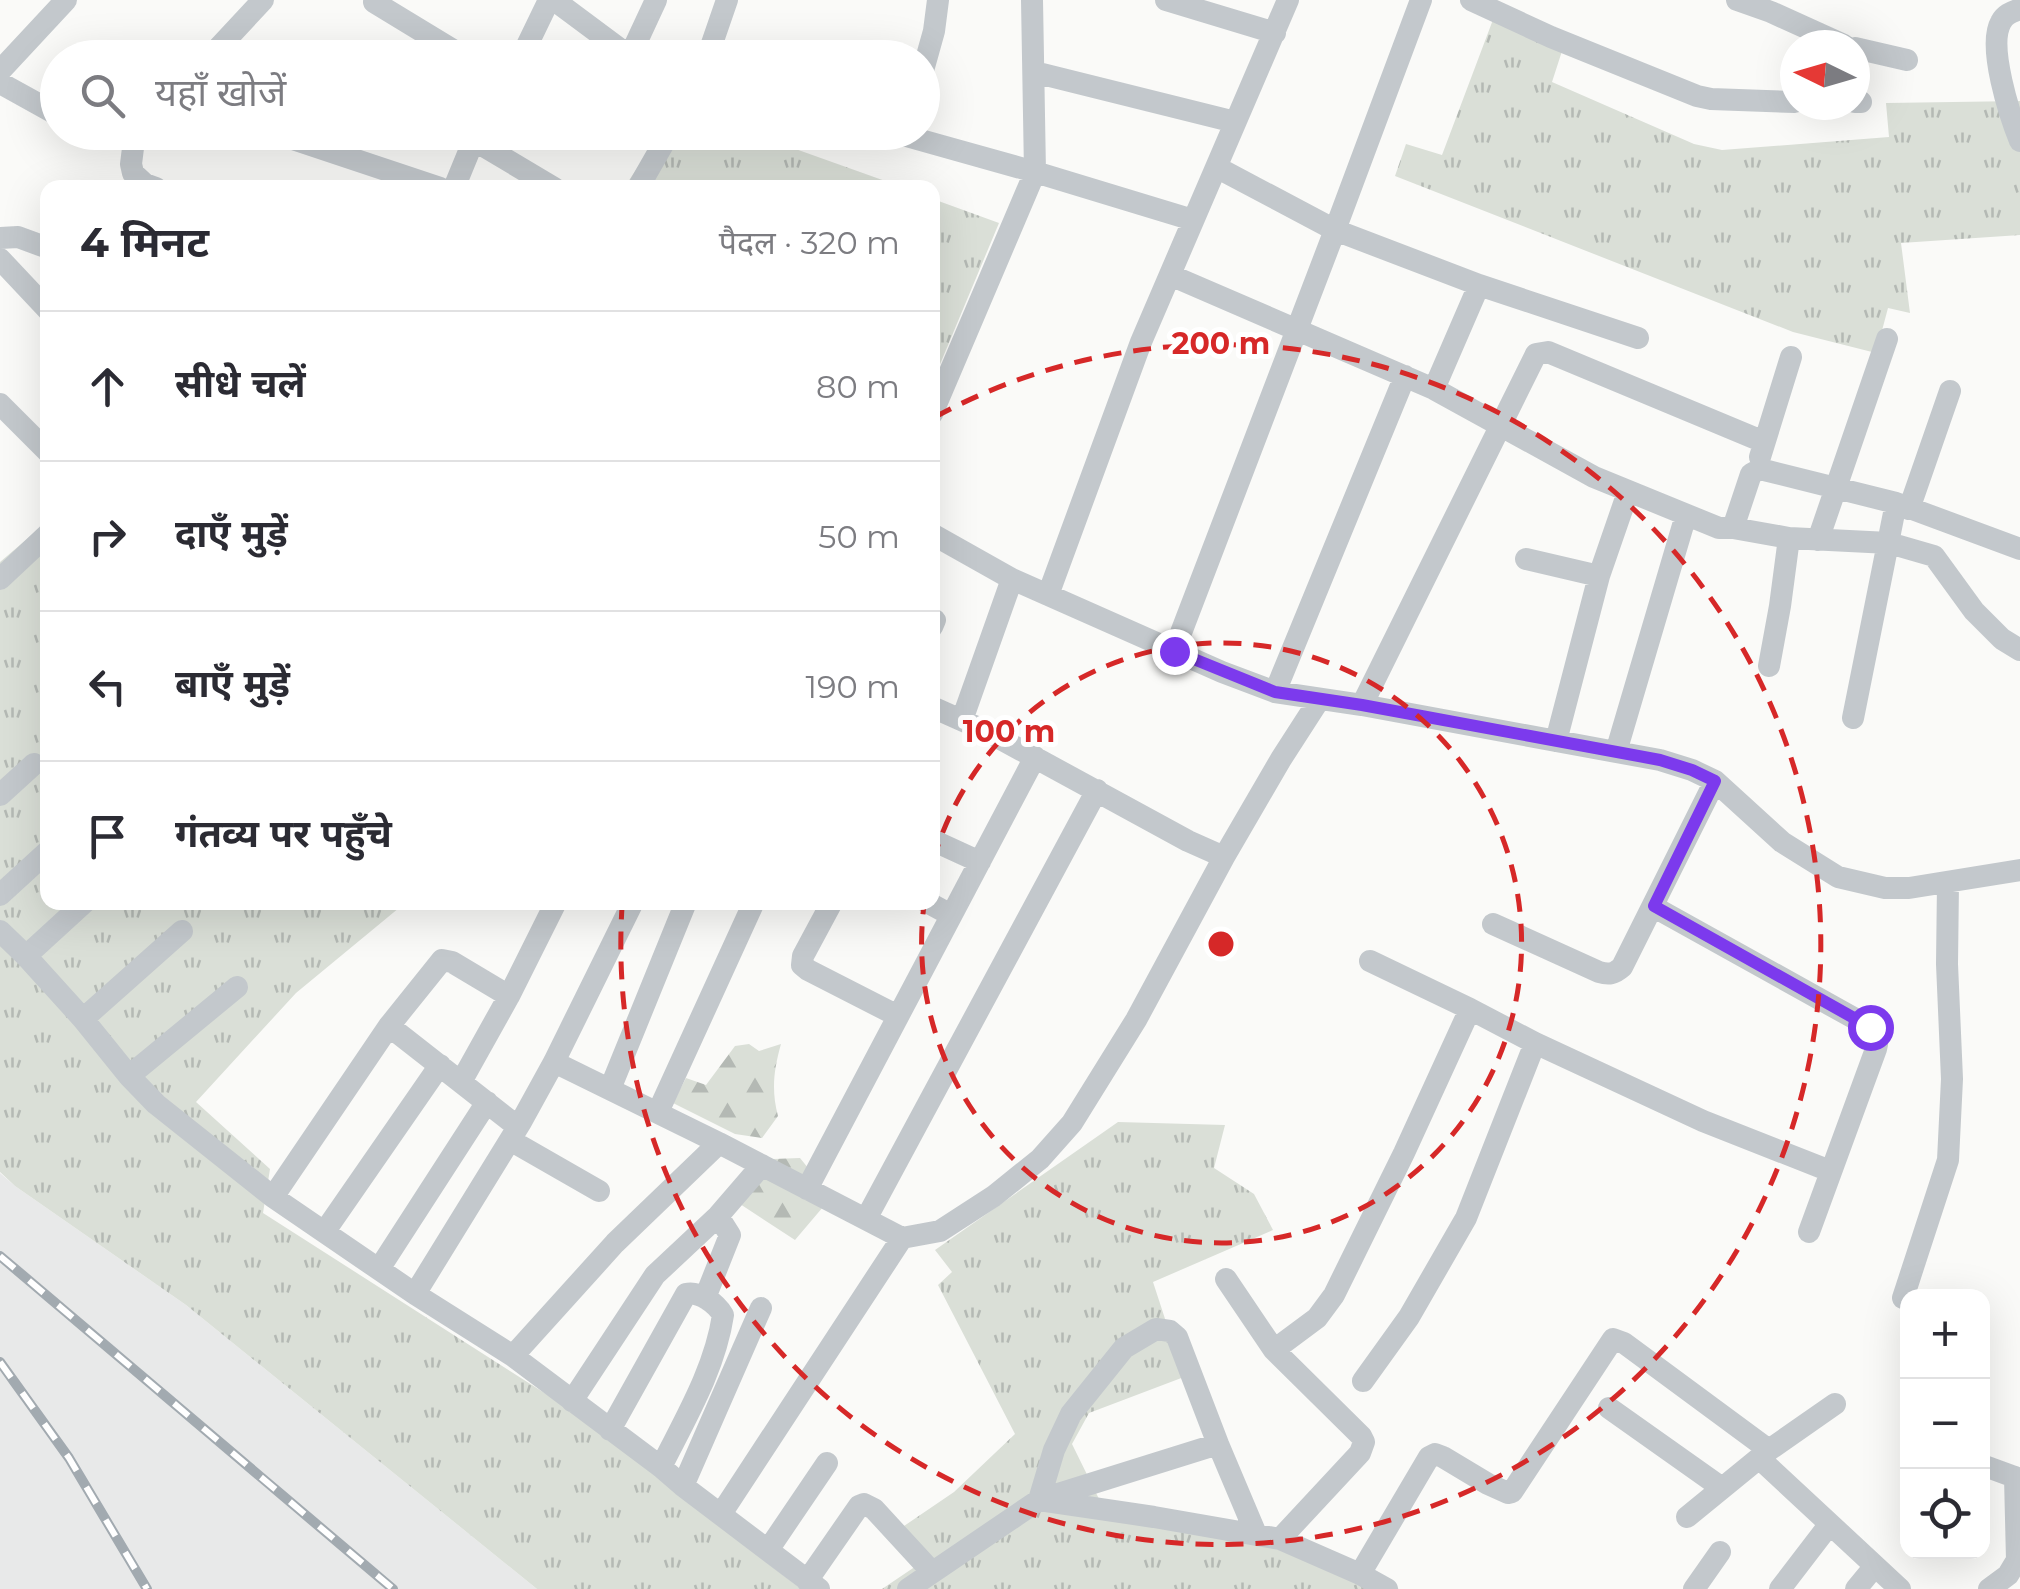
<!DOCTYPE html>
<html lang="hi">
<meta charset="utf-8">
<style>
:root{--surface:#fff;--page:#f2f2f3;--text:#2b2b33;--muted:#7c7c81;--line:#e1e1e2}
body{margin:0;font-family:Montserrat,"Noto Sans Devanagari",sans-serif;background:var(--page);color:var(--text)}
.controls{position:absolute;right:30px;bottom:30px;display:grid;overflow:hidden;border-radius:20px;box-shadow:0 10px 40px #0002}
.controls button{width:90px;height:90px;display:grid;place-items:center;padding:0;border:0;border-bottom:2px solid var(--line);background:var(--surface);color:var(--text);font:50px sans-serif}
.compass{position:absolute;left:1780px;top:30px;width:90px;height:90px;border-radius:50%;background:var(--surface);box-shadow:0 10px 40px #0002;rotate:275deg}
.stop{position:absolute;width:30px;height:30px;margin:-22px;border:8px solid #7c3aed;border-radius:50%;background:#fff}
.stop.end{background:#7c3aed;border-color:#fff;box-shadow:0 2px 10px #0008}
.list{margin:0;padding:0;list-style:none}
h2{display:flex;justify-content:space-between;align-items:center;height:130px;margin:0;padding:0 40px;font-size:42px}
h2 small{font-size:32px;font-weight:400;color:var(--muted)}
.list li{display:grid;grid-template-columns:65px 1fr auto;gap:30px;align-items:center;box-sizing:border-box;height:150px;padding:0 40px;border-top:2px solid var(--line)}
.list b{display:block;font-size:38px;white-space:nowrap}
.list em{font-size:32px;font-style:normal;color:var(--muted)}
.icon{flex:none;width:55px;height:55px;fill:none;stroke:currentColor;stroke-width:2;stroke-linecap:round;stroke-linejoin:round}
.map{position:relative;flex:none;width:2020px;height:1589px;overflow:hidden}
.search{position:absolute;background:var(--surface);box-shadow:0 10px 40px #0002;left:40px;top:40px;width:900px;height:110px;display:flex;align-items:center;gap:25px;box-sizing:border-box;padding:0 35px;border-radius:55px;color:var(--muted);font-size:38px}
.panel{position:absolute;background:var(--surface);box-shadow:0 10px 40px #0002;left:40px;top:180px;width:900px;height:730px;border-radius:20px}
.map>svg:first-child{display:block}
</style>
<div class="map">
<svg width="2020" height="1589" viewBox="0 0 2020 1589">
<defs>
<pattern id="grass-tufts" width="24" height="20" patternUnits="userSpaceOnUse" patternTransform="scale(2.5)"><rect width="24" height="20" fill="#dadfd7"/><path d="M3 7l-1-3M5 7V3M7 7l1-3M15 17l-1-3M17 17v-4M19 17l1-3" fill="none" stroke="#b4b9b4"/></pattern>
<pattern id="forest-firs" width="22" height="20" patternUnits="userSpaceOnUse" patternTransform="scale(2.5)"><rect width="22" height="20" fill="#dadfd7"/><path d="M5 1l3.5 6h-7zM16 11l3.5 6h-7z" fill="#b4b9b4"/></pattern>
</defs>
<rect width="100%" height="100%" fill="#fafaf8"/>
<path fill="#e8e9e9" d="M0 1173 15 1186 186 1305 537 1589H0Z"/>
<path fill="url(#grass-tufts)" d="M1494 17 1563 48 1552 82 1694 144 1722 150 1889 137 1886 103 2020 101V235L1901 243 1910 313 1888 308 1876 353 1793 332 1395 176 1406 144 1442 155Z
M661 132 751 133 902 187 624 188Z
M933 199 999 223 933 381 932 199Z
M47 522 48 902 405 903 296 993 196 1102 270 1169 263 1213 568 1408 801 1589H537L186 1305 15 1186 0 1172V562Z
M1118 1122 1225 1125 1214 1168 1254 1194 1273 1230 1153 1282 1184 1377 1089 1413 1072 1444 1100 1501 1352 1566 1399 1589H882L928 1558 904 1526 954 1492 1015 1434 938 1285 952 1272 935 1250Z"/>
<path fill="url(#forest-firs)" d="M749 1044 759 1051 781 1044C774 1069 771 1090 778 1116L762 1138 735 1134 673 1103 686 1078 706 1085 735 1046Z
M800 1158 821 1184 823 1207 795 1240 740 1204 773 1159Z"/>
<g fill="none" stroke-linecap="round" stroke-linejoin="round">
<path stroke="#c3c8cc" stroke-width="22" d="M554 0 632 58
M1166 0 1275 33
M1471 0 1551 37 1697 96 1711 99 1795 102
M1737 0 1771 12 1844 45
M374 2 466 58
M2020 9C2012 12 2005 14 2001 22 1987 46 2010 116 2020 141
M1855 48 1907 60
M630 56 656 0
M209 58 263 0
M521 58 549 0
M707 58 727 0
M0 71 66 0
M1034 72 1235 122
M922 74 934 31 938 0
M0 83 58 115
M1855 102H1861
M96 132C110 139 119 143 133 132
M135 132 131 164 133 173 145 184 156 188
M272 132 440 188
M460 132 554 188
M892 132 1035 172 1193 220
M1218 168 1335 230 1421 0
M454 188 477 132
M638 188 670 132
M0 238 18 237 48 248
M0 259 48 310
M1170 275 1434 389 1594 477 1719 528H1733L1751 474 1760 469 1896 503 2020 549
M1434 389 1479 285 1638 338
M0 404 48 452
M932 414 1035 172 1032 0
M1760 457 1791 357
M1909 509 1950 391
M1733 528 1789 538 1780 606 1769 666
M932 534 1012 579 1222 672 1275 692 1362 705 1616 752 1660 760 1692 770 1715 781 1782 842 1838 877 1885 888H1909L2020 870
M1789 538 1889 543 1934 556 1974 611 2002 639 2020 650
M1818 540 1887 339
M1526 559 1599 576
M0 579 48 534
M1048 595 1141 342 1288 0
M932 627 935 620
M1174 651 1335 230 1479 285
M1275 692 1405 376
M1362 705 1536 354 1548 352 1764 442
M932 707 988 732 1188 841 1224 857
M1853 718 1896 503
M962 720 1012 579
M1556 741 1599 576 1628 492
M1616 752 1686 515
M0 795 34 764
M932 840 980 862
M0 895 48 851
M832 902 803 956 802 965 808 970 898 1016
M927 902 951 915
M1654 907 1870 1027C1877 1034 1879 1039 1876 1049L1809 1232
M1493 924 1599 972C1609 975 1614 974 1622 967L1715 781
M0 931 26 956 83 1019 129 1076 156 1104 273 1197 415 1294 513 1356 661 1467 683 1486 819 1589
M26 956 85 902
M1370 961 1470 1009 1535 1043 1703 1121 1830 1171
M83 1019 182 931
M389 1026 518 1127
M554 1062 719 1143 902 1238
M129 1076 237 987
M461 1082 509 996 556 902
M610 1089 686 902
M658 1112 754 902
M510 1140 599 1191
M807 1189 1035 757
M273 1197 389 1026 442 960 452 962 509 996
M866 1219 1097 790
M325 1231 440 1065
M379 1269 487 1102
M1226 1279 1274 1350 1361 1436 1364 1442 1360 1453 1280 1539
M415 1294 521 1122 554 1062 633 902
M705 1298 730 1235 718 1216
M1903 1298 1948 1160 1952 1079 1947 964 1948 883
M1274 1350 1317 1318 1334 1295 1404 1153 1470 1009
M513 1356 615 1243 719 1143
M1363 1381 1409 1317 1466 1218 1535 1043
M572 1401 655 1275 718 1216 762 1165
M1609 1408 1722 1488
M610 1430 686 1294C699 1291 716 1303 723 1315 715 1369 685 1419 661 1467
M1760 1459 1900 1589
M1982 1465 2020 1479
M683 1486 761 1308
M1039 1500 1054 1450 1071 1414 1124 1348 1156 1329 1170 1331 1177 1337 1218 1444 1256 1534
M1039 1500 1154 1517 1280 1539 1360 1574 1387 1589
M721 1514 902 1238 940 1231 994 1196 1040 1159 1072 1123 1136 1020 1224 857 1281 759 1319 700
M1687 1517 1769 1450 1835 1404
M768 1550 827 1463
M1360 1574 1429 1457 1435 1454 1443 1457 1488 1484 1508 1493 1512 1492 1613 1339 1624 1343 1769 1450
M807 1581 859 1506 864 1504 874 1509 932 1572
M908 1589 1039 1500 1218 1444
M1694 1589 1720 1552
M1780 1589 1829 1525
M1856 1589 1875 1566
M1989 1589 2008 1575 2017 1560 2015 1477"/>
<g stroke="#a2aab0" stroke-width="10">
<path id="rail" d="M0 1256 393 1589
M0 1362 69 1458 147 1589"/>
</g>
<use href="#rail" stroke="#fff" stroke-width="6" stroke-dasharray="19" stroke-linecap="butt"/>
</g>
<g fill="none" stroke-linecap="round" stroke-linejoin="round">
<path stroke="#7c3aed" stroke-width="12" d="M1174 651 1275 692 1362 705 1660 760 1692 770 1715 781 1654 906 1870 1027"/>
</g>
<g fill="none" stroke="#d62828" stroke-width="5" stroke-dasharray="18 12">
<path d="M933 861A300 300 0 1 1 924 905"/>
<path d="M935 417A600 600 0 1 1 622 907"/>
</g>
<circle cx="1221" cy="944" r="15" fill="#d62828" stroke="#fff" stroke-width="5"/>
<g font-size="30" text-anchor="middle" font-weight="bold" fill="#d62828" stroke="#fff" stroke-width="10" stroke-linejoin="round" paint-order="stroke">
<text x="1221" y="354">200 m</text>
<text x="1009" y="742">100 m</text>
</g>
</svg>
<div class="controls">
<button>+</button>
<button>−</button>
<button><svg class="icon" aria-label="locate" viewBox="0 0 24 24"><circle cx="12" cy="12" r="6"/><path d="M12 2v4M12 18v4M2 12h4M18 12h4"/></svg></button>
</div>
<svg class="compass" viewBox="-18 -18 36 36"><path d="M0-13l5 13h-10z" fill="#e53935"/><path d="M0 13l5-13h-10z" fill="#7c7c81"/></svg>
<div class="stop" style="left:1870px;top:1027px"></div>
<div class="stop end" style="left:1174px;top:651px"></div>
<div class="search"><svg class="icon" aria-label="search" viewBox="0 0 24 24"><circle cx="10" cy="10" r="6"/><path d="M15 15l6 6"/></svg>यहाँ खोजें</div>
<section class="panel">
<h2>4 मिनट<small>पैदल · 320 m</small></h2>
<ul class="list">
<li><svg class="icon" aria-label="ahead" viewBox="0 0 24 24"><path d="M12 20V5M6 11l6-6 6 6"/></svg><div><b>सीधे चलें</b></div><em>80 m</em></li>
<li><svg class="icon" aria-label="right" viewBox="0 0 24 24"><path d="M7 20v-9h11M14 6l5 5-5 5"/></svg><div><b>दाएँ मुड़ें</b></div><em>50 m</em></li>
<li><svg class="icon" aria-label="left" viewBox="0 0 24 24"><path d="M17 20v-9H6M10 6l-5 5 5 5"/></svg><div><b>बाएँ मुड़ें</b></div><em>190 m</em></li>
<li><svg class="icon" aria-label="arrive" viewBox="0 0 24 24"><path d="M6 21V4h12l-3 4 3 4H6"/></svg><div><b>गंतव्य पर पहुँचे</b></div></li>
</ul>
</section>
</div>
